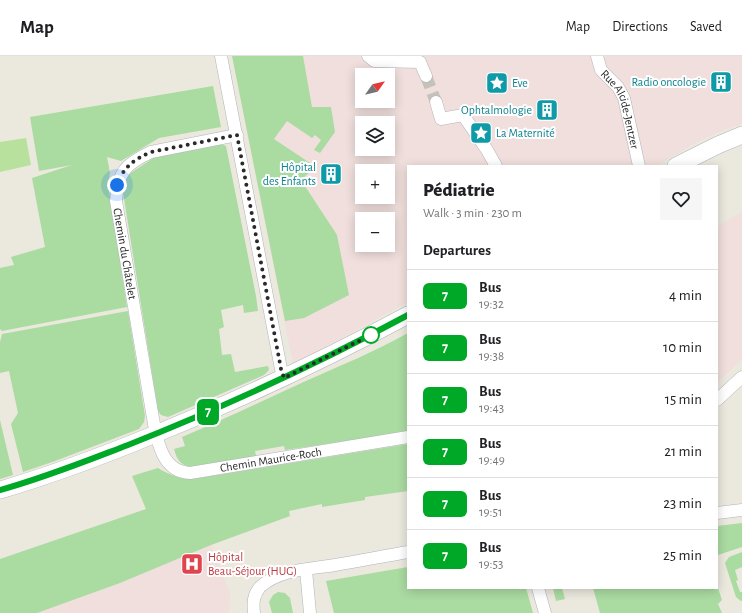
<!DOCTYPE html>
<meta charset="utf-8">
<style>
:root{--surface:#fff;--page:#f6f6f6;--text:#202124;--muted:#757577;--line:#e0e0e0}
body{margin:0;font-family:"Alegreya Sans",sans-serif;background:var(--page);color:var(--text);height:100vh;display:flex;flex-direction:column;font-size:15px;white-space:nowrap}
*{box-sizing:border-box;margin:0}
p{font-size:13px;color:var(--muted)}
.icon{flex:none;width:22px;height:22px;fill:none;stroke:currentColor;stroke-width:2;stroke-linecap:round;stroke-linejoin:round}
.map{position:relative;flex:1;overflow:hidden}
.panel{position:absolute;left:407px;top:109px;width:311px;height:424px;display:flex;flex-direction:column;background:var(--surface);border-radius:0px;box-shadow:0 2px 10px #0003}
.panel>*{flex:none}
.badge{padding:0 8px;border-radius:6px;font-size:14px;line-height:26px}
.needle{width:26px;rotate:56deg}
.controls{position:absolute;left:355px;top:12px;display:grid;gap:8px}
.controls a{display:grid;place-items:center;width:40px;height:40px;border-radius:0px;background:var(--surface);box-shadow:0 2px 10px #0003;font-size:20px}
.you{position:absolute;width:20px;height:20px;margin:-10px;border:3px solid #fff;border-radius:50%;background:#1a73e8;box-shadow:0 0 0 6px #1a73e833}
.map>.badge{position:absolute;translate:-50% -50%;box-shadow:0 0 0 2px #fff}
h2{padding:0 16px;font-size:15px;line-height:36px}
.round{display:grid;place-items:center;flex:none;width:42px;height:42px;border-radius:0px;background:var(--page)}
.headline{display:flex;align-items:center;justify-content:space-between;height:68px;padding:0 16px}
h1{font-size:19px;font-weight:800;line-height:30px}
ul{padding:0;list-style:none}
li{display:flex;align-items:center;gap:12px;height:52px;padding:0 16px;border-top:1px solid var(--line)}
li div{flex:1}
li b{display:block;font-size:15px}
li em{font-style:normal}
li .badge{min-width:44px;font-weight:700;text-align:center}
header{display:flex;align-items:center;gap:24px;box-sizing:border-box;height:56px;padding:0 20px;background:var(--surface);border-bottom:1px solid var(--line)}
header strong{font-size:19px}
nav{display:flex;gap:22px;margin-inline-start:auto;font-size:14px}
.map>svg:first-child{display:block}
</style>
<header>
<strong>Map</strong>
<nav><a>Map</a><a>Directions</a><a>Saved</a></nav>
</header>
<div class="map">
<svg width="742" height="557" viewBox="0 0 742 557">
<rect width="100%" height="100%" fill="#ebe8de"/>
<g fill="#f0dfdd" fill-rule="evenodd">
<path d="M 232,0 L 742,0 L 742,68 L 726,73 L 697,86 L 656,110 L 408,110 L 408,246 L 293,308 ZM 362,19 L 388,19 L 388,45 L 362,45 ZM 362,67 L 388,67 L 388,93 L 362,93 ZM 362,115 L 388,115 L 388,141 L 362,141 ZM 362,163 L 388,163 L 388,189 L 362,189 Z"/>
<path d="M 742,156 L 742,303 L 717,327 L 717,171 Z"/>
<path d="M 211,489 L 230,537 L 229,557 L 37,557 L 120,527 Z"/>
</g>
<g fill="#aadba1">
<path d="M 232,0 L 303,0 L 312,51 L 331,51 L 335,76 L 320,97 L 314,94 L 321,84 L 315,79 L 312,82 L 287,65 L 274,83 L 313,109 L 314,112 L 301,124 L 337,179 L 349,239 L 304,262 L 285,265 Z"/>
<path d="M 213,30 L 221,71 L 159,82 L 121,105 L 107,101 L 110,117 L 108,128 L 127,251 L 2,275 L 0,273 L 0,212 L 14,209 L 11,201 L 45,191 L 32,122 L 72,109 L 39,115 L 30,61 Z"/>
<path d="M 218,87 L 226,90 L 256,240 L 258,255 L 244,257 L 243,249 L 221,254 L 224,271 L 219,273 L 222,299 L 231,298 L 235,316 L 268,310 L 269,314 L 264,319 L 168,361 L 161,359 L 158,355 L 122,130 L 124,124 L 129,118 L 158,99 Z"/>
<path d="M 128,255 L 145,360 L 144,366 L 139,373 L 55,405 L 23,416 L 11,368 L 18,357 L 9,315 L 0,317 L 0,286 L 2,278 Z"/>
<path d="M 408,277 L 408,376 L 285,394 L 284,390 L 255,395 L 256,400 L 190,411 C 180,408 177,404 174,393 L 185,390 L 182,381 C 225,363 266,343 308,324 C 342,309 376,295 408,277 Z"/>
<path d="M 0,364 L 13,419 L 0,423 Z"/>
<path d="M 408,388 L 408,435 L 365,441 L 365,444 L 322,451 L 322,448 L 289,455 L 290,460 L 211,489 L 120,527 L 37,557 L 0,557 L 0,503 L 146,453 L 132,420 L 158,412 C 169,419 179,422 192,423 Z"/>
<path d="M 742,467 L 742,491 L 718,499 L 717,470 Z"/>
<path d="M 742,496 L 742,511 L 735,514 L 738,524 L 736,525 L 740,536 L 742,536 L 742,545 L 741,545 L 736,541 L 725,507 L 729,501 Z"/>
<path d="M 408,511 L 408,532 L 526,532 L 533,557 L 334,557 L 326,525 Z"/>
<path d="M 717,529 L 722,544 L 718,548 L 722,557 L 600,557 L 593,532 L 717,532 Z"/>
<path d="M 553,532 L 562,532 L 565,543 L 556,545 Z"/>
<path d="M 278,536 L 285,537 L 290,542 L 293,557 L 272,557 L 269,546 L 273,539 Z"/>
</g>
<path fill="#b8e19e" d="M 26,82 L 31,109 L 0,116 L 0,86 Z"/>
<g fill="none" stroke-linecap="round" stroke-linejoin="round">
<path stroke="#c4c2ba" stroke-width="12" stroke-dasharray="12 6" stroke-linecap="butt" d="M 426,20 L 436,46"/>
<g stroke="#b2b2bc" stroke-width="13">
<g id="minor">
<path d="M 221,0 L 281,313 L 284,322"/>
<path d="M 368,0 L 374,5 L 420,6 L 426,20"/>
<path id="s1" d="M 597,0 L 601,14 L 618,31 L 624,42 L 639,110"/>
<path d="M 436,46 L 441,63 L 463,59 L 487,94 L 496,110"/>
<path id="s2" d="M 237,79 L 151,96 C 125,108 118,116 116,145 L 154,368 C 158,389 164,416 190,417 L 408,381"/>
<path d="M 717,344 L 742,321"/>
<path d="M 717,457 L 742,454"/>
<path d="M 306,514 L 310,557"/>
<path d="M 538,532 L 545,557"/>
<path d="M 254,557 C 253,547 253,539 260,531 C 279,513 311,513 335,509 C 360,505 384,500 408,496"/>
</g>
</g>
<g stroke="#b2b2bc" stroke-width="18">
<g id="secondary">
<path d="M 676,110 L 718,89 L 742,79"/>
<path d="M 0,434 C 45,421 88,405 131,388 C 226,350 318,307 408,259"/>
</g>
</g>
<use href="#minor" stroke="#fff" stroke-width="12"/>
<use href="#secondary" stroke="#fff" stroke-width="17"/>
</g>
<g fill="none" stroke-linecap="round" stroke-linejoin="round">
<g stroke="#fff" stroke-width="9">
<path id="line" d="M 0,434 C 44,422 86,405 128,389 C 224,351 317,308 408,259"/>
</g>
<use href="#line" stroke="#00a828" stroke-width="6"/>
<path stroke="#2a2a2a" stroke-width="4" stroke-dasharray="0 7.2" d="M 117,129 C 123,111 135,103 151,96 L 237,79 L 281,313 L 284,322 L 371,279"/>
</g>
<defs>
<g id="building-square" transform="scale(1.15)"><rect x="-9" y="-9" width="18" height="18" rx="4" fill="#0f9aa8" stroke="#fff"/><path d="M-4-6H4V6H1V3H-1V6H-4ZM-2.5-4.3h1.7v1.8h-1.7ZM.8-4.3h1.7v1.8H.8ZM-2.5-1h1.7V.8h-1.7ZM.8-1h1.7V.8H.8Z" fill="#fff"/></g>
<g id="sight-square" transform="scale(1.15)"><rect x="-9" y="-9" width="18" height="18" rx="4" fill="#0f9aa8" stroke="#fff"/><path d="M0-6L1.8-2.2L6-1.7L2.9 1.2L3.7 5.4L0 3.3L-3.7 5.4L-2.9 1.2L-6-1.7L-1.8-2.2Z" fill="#fff"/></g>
<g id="hospital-square" transform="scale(1.15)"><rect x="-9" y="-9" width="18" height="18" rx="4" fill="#e0444e" stroke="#fff"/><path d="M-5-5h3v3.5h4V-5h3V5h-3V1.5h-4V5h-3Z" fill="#fff"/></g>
</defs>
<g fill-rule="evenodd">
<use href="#building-square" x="721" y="26"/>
<use href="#sight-square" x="497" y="27"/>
<use href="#building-square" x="547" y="54"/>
<use href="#sight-square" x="481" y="77"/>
<use href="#building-square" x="331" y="118"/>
<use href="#hospital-square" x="192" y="508"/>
</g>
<circle fill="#fff" stroke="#00a828" stroke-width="2" cx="371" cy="279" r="8"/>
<g text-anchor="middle" stroke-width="4" stroke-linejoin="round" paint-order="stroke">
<g font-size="12" fill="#0d838f" stroke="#fff" text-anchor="end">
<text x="706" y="30">Radio oncologie</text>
<text x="512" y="31" text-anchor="start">Eve</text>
<text x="532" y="58">Ophtalmologie</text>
<text x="496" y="81" text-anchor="start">La Maternité</text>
<text x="316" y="115">Hôpital<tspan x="316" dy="14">des Enfants</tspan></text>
</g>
<g font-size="12" fill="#2a2a2a" stroke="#fff">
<text dy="4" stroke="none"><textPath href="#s1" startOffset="60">Rue Alcide-Jentzer</textPath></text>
<text dy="4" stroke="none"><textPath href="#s2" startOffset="206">Chemin du Châtelet</textPath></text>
<text dy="4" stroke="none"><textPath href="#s2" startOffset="527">Chemin Maurice-Roch</textPath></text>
</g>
<g font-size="12" fill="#be3a42" stroke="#fff" text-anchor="start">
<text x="208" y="505">Hôpital<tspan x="208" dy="14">Beau-Séjour (HUG)</tspan></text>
</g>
</g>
</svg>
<div class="controls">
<a><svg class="needle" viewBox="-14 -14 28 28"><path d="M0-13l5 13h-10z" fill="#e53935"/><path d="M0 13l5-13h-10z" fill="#757577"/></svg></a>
<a><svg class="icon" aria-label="layers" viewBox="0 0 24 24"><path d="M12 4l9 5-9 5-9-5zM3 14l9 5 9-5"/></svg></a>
<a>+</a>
<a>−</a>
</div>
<div class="you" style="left:117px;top:129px"></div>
<b class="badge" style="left:208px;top:356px;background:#00a828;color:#fff">7</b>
<section class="panel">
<div class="headline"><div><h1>Pédiatrie</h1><p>Walk · 3 min · 230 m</p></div><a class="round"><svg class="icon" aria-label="heart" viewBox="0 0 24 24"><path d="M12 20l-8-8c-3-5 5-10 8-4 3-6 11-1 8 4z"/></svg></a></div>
<h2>Departures</h2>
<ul>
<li><span class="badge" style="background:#00a828;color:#fff">7</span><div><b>Bus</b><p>19:32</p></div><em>4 min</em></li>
<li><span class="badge" style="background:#00a828;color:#fff">7</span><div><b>Bus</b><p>19:38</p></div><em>10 min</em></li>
<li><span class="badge" style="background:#00a828;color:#fff">7</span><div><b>Bus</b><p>19:43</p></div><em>15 min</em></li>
<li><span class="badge" style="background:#00a828;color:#fff">7</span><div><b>Bus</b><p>19:49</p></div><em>21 min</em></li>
<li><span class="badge" style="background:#00a828;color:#fff">7</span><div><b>Bus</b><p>19:51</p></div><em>23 min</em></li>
<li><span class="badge" style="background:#00a828;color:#fff">7</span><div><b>Bus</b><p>19:53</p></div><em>25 min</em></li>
</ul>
</section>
</div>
